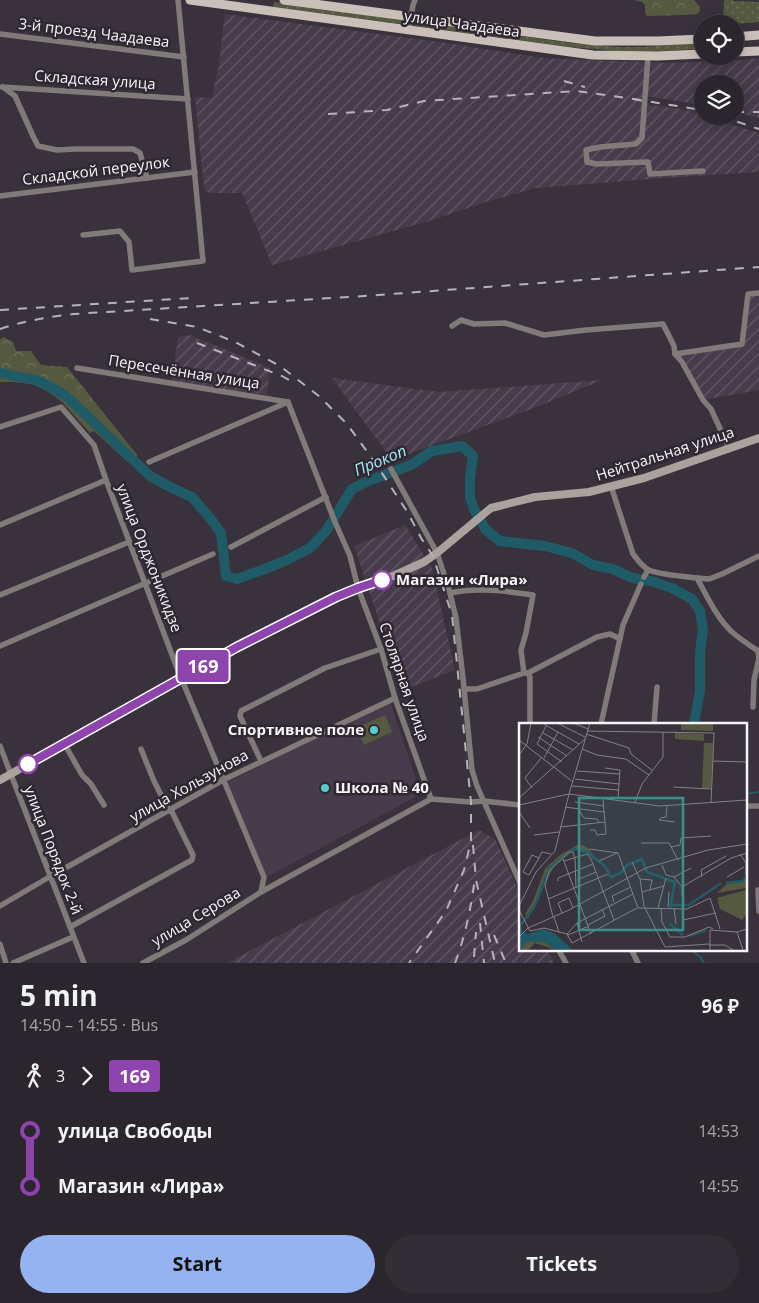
<!DOCTYPE html>
<meta charset="utf-8">
<style>
:root{--surface:#2b262d;--page:#332e35;--text:#f1f3f6;--muted:#a6a5aa;--line:#474349;--accent:#95b2f1}
body{margin:0;font-family:"Open Sans",sans-serif;background:var(--page);color:var(--text);height:100vh;display:flex;flex-direction:column;font-size:19px;white-space:nowrap}
*{box-sizing:border-box;margin:0}
p{font-size:16px;color:var(--muted)}
.icon{flex:none;width:28px;height:28px;fill:none;stroke:currentColor;stroke-width:2;stroke-linecap:round;stroke-linejoin:round}
.map{position:relative;height:963px;overflow:hidden}
.panel{display:flex;flex-direction:column;background:var(--surface);flex:1}
.panel>*{flex:none}
.badge{padding:0 10px;border-radius:4px;font-size:18px;line-height:32px}
.controls{position:absolute;left:694px;top:15px;display:grid;gap:10px}
.controls a{display:grid;place-items:center;width:50px;height:50px;border-radius:50%;background:var(--surface);box-shadow:0 2px 12px #0003,0 0 0 1px var(--line);font-size:25px}
.map>.badge{position:absolute;translate:-50% -50%;box-shadow:0 0 0 2px #fff}
.legs{display:flex;align-items:center;gap:8px;height:55px;padding:0 20px;font-size:16px}
.legs p{margin-inline-start:auto}
.overview{display:flex;align-items:center;justify-content:space-between;height:85px;padding:0 20px}
h1{font-size:28px;font-weight:700;line-height:38px}
.cta{display:flex;gap:10px;margin-top:auto;padding:10px 20px}
.cta a{flex:1;height:58px;border-radius:30px;background:var(--accent);color:#111;font-size:20px;font-weight:700;line-height:58px;text-align:center}
.cta a+a{background:var(--page);color:var(--text)}
ul{padding:0 20px;list-style:none}
li{display:flex;align-items:center;gap:18px;height:55px;font-size:19px}
li i{display:grid;place-items:center;width:8px;height:100%;margin:0 6px;background:currentColor}
li i::after{content:'';width:12px;height:12px;margin:-6px;border:4px solid;border-radius:50%;background:var(--surface)}
li p{margin-inline-start:auto}
li:first-child i{background:linear-gradient(#0000 50%,currentColor 0)}
li:last-child i{background:linear-gradient(currentColor 50%,#0000 0)}
.map>svg:first-child{display:block}
</style>
<div class="map">
<svg width="759" height="963" viewBox="0 0 759 963">
<defs>
<pattern id="industrial-furrows" width="10" height="10" patternUnits="userSpaceOnUse" patternTransform="scale(1.25)"><rect width="10" height="10" fill="#473c4b"/><path d="M-1 1l2-2M0 10L10 0M9 11l2-2" fill="none" stroke="#625966"/></pattern>
<pattern id="grass-dots" width="8" height="8" patternUnits="userSpaceOnUse" patternTransform="scale(1.25)"><rect width="8" height="8" fill="#55593f"/><path d="M2 2h.1M6 6h.1" fill="none" stroke="#6e715c" stroke-width="1.8" stroke-linecap="round"/></pattern>
<pattern id="forest-crowns" width="20" height="18" patternUnits="userSpaceOnUse" patternTransform="scale(1.25)"><rect width="20" height="18" fill="#55593f"/><path d="M2 6a3 3 0 1 1 6 0M12 15a3 3 0 1 1 6 0" fill="none" stroke="#6e715c"/></pattern>
</defs>
<rect width="100%" height="100%" fill="#39323c"/>
<g fill="url(#industrial-furrows)">
<path d="M 225,14 L 447,43 L 544,58 L 666,63 L 731,61 L 759,58 L 759,118 L 735,112 L 735,84 L 702,84 L 702,105 L 646,96 L 645,104 L 700,112 L 702,113 L 702,116 L 710,116 L 733,125 L 759,133 L 759,172 L 663,178 L 536,188 L 489,201 L 429,221 L 272,265 L 242,193 L 212,193 L 206,192 L 204,188 L 195,97 L 212,98 L 216,76 L 218,71 Z"/>
<path d="M 748,294 L 759,294 L 759,390 L 703,400 L 675,354 L 742,344 Z"/>
<path d="M 190,335 L 270,368 L 267,395 L 172,381 L 178,337 Z"/>
<path d="M 332,378 L 439,392 L 602,380 L 537,407 L 392,460 Z"/>
<path d="M 405,525 L 432,568 L 455,670 L 406,689 L 402,689 L 354,546 Z"/>
<path d="M 479,830 L 495,839 L 520,893 L 520,949 L 547,949 L 554,963 L 227,963 Z"/>
</g>
<path fill="#473c4b" d="M 390,702 L 421,794 L 267,877 L 228,782 Z"/>
<g fill="url(#grass-dots)">
<path d="M 724,0 L 733,0 L 733,1 L 759,2 L 759,22 L 735,24 L 723,24 Z"/>
<path d="M 274,2 L 402,19 L 404,22 L 401,24 L 273,7 Z"/>
<path d="M 416,22 L 571,43 L 618,47 L 642,47 L 702,43 L 702,49 L 642,52 L 618,51 L 570,47 L 415,26 L 414,24 Z"/>
</g>
<g fill="url(#forest-crowns)">
<path d="M 634,0 L 694,0 L 700,7 L 700,11 L 697,14 L 684,15 L 647,16 L 645,12 L 645,5 L 642,2 Z"/>
<path d="M 4,337 L 13,342 L 16,351 L 31,351 L 41,365 L 67,367 L 138,456 L 128,462 L 94,431 L 90,433 L 62,402 L 50,393 L 33,384 L 14,382 L 0,382 L 0,339 Z"/>
</g>
<path fill="#55593f" d="M 385,715 L 392,732 L 364,745 L 356,728 Z"/>
<g fill="none" stroke-linecap="round" stroke-linejoin="round">
<g stroke="#1f5b67" stroke-width="2">
<path d="M 745,794 L 759,792"/>
<path d="M 690,949 L 701,958 L 704,963"/>
</g>
<path stroke="#1f5b67" stroke-width="10" d="M 0,373 L 39,381 L 65,395 L 150,476 L 172,488 L 192,497 L 210,518 L 221,533 L 226,576 L 237,579 L 262,570 L 287,560 L 310,548 L 326,531 L 352,489 L 368,481 L 411,465 L 432,451 L 462,446 L 473,456 L 470,478 L 470,497 L 474,509 L 486,530 L 500,541 L 545,546 L 572,553 L 593,565 L 613,569 L 632,578 L 651,581 L 672,588 L 692,599 L 700,611 L 703,630 L 700,652 L 700,691 L 694,724"/>
<g stroke="#807b78" stroke-width="5.5">
<path d="M 409,30 L 413,5 L 415,0"/>
<path d="M 0,34 L 184,57"/>
<path d="M 648,56 L 642,138 L 636,144 L 600,147 L 586,150 L 587,162 L 597,164 L 648,162 L 650,174 L 703,171"/>
<path d="M 2,87 L 188,99"/>
<path d="M 3,87 L 15,96 L 33,136 L 38,146 L 57,150 L 75,149 L 133,149 L 140,153 L 147,178"/>
<path d="M 0,196 L 195,172"/>
<path d="M 83,235 L 120,231 L 129,242 L 132,270 L 203,261 L 178,0"/>
<path d="M 452,326 L 461,320 L 474,324 L 505,323 L 544,335 L 586,330 L 663,324 L 674,346 L 675,354 L 682,362 L 703,400 L 711,409 L 729,448"/>
<path d="M 675,354 L 742,344 L 748,294 L 759,293"/>
<path d="M 77,368 L 288,402"/>
<path d="M 288,402 L 335,522 L 350,556 L 358,588 L 381,649 L 395,698 L 431,799 L 471,802 L 484,801 L 520,805"/>
<path d="M 0,427 L 61,407 L 94,445 L 106,480 L 177,668 L 264,877 L 261,892"/>
<path d="M 149,462 L 288,402"/>
<path d="M 391,469 L 437,553 L 449,589 L 456,618 L 463,678 L 472,770 L 477,786 L 520,883"/>
<path d="M 611,486 L 633,554 C 637,559 641,565 647,569 C 656,575 685,576 697,578 C 706,595 717,618 732,632 C 740,639 749,645 758,651 L 759,658"/>
<path d="M 0,525 L 106,480"/>
<path d="M 231,547 L 326,497"/>
<path d="M 644,577 L 648,570"/>
<path d="M 697,578 L 709,579 L 722,574 L 759,556"/>
<path d="M 450,593 C 478,587 506,591 533,595 L 526,633 L 521,650 L 524,673"/>
<path d="M 0,595 L 129,542"/>
<path d="M 0,646 L 213,554"/>
<path d="M 528,673 L 530,677 L 530,724"/>
<path d="M 465,689 L 477,689 L 524,673 L 528,673 L 597,637 L 610,634 L 620,639"/>
<path d="M 753,707 L 754,680 L 759,658"/>
<path d="M 601,724 L 623,625 L 641,584"/>
<path d="M 654,724 L 657,687"/>
<path d="M 64,743 L 82,775 L 91,784 L 104,805"/>
<path d="M 0,746 L 84,963"/>
<path d="M 141,749 L 154,781 L 169,811"/>
<path d="M 261,761 L 240,716 L 241,711 L 325,668 L 381,649"/>
<path d="M 745,806 L 759,806"/>
<path d="M 0,906 L 51,876 L 223,780 L 395,698"/>
<path d="M 759,911 L 758,890 L 759,890"/>
<path d="M 70,927 L 192,860 L 193,855 L 171,810"/>
<path d="M 0,944 L 6,963"/>
<path d="M 558,949 L 566,963"/>
<path d="M 631,949 L 638,963"/>
<path d="M 13,963 L 73,937"/>
<path d="M 143,963 L 186,940 L 261,892 L 431,799"/>
</g>
<path stroke="#aba29d" stroke-width="8" d="M 0,780 L 237,647 L 336,597 L 358,588 L 393,576 L 424,562 L 437,553 L 491,508 L 535,497 L 589,492 L 644,478 L 759,438"/>
<g stroke="#cbc0b9" stroke-width="9">
<path d="M 190,0 L 593,55 L 657,56 L 702,54"/>
<path d="M 284,0 L 595,41 L 658,41 L 702,39"/>
<path d="M 735,37 L 759,35"/>
<path d="M 735,52 L 759,51"/>
</g>
<g stroke="#b7b2ba" stroke-width="2" stroke-dasharray="9 9" stroke-linecap="butt">
<path d="M 564,81 L 585,87"/>
<path d="M 633,99 L 702,110"/>
<path d="M 735,112 L 759,112"/>
<path d="M 328,114 L 387,110 L 424,101 L 576,91 L 640,100"/>
<path d="M 720,116 L 759,129"/>
<path d="M 0,310 L 191,298"/>
<path d="M 150,319 L 197,327 L 235,342 L 280,366 L 320,397 L 347,424 L 376,464 L 408,513 L 421,538 L 433,556 L 452,615 L 471,802 L 471,841 L 464,870 L 446,911 L 409,963"/>
<path d="M 0,329 C 24,321 48,317 74,314 L 364,296 L 759,267"/>
<path d="M 197,343 L 282,376 L 291,381"/>
<path d="M 473,845 L 476,880 L 495,963"/>
<path d="M 480,923 L 484,963"/>
<path d="M 494,935 L 506,963"/>
<path d="M 474,957 L 476,932"/>
<path d="M 455,963 C 464,940 471,909 474,884"/>
</g>
</g>
<g fill="none" stroke-linecap="round" stroke-linejoin="round">
<g stroke="#fff" stroke-width="11">
<path id="line-1" d="M 28,764 L 237,647 L 336,597 L 358,588 L 382,580"/>
</g>
<use href="#line-1" stroke="#8e44ad" stroke-width="8"/>
</g>
<g fill="#fff" stroke="#8e44ad" stroke-width="2.5">
<circle cx="382" cy="580" r="9"/>
<circle cx="28" cy="764" r="9"/>
</g>
<g fill="#52cdcc" stroke="#2f2831" stroke-width="2">
<circle cx="374" cy="730" r="5"/>
<circle cx="325" cy="788" r="5"/>
</g>
<g text-anchor="middle" stroke-width="5" stroke-linejoin="round" paint-order="stroke">
<g font-size="15" fill="#f7f3f9" stroke="#2f2831">
<text transform="translate(462 24) rotate(8)" y="5">улица Чаадаева</text>
<text transform="translate(94 33) rotate(7)" y="5">3-й проезд Чаадаева</text>
<text transform="translate(95 80) rotate(4)" y="5">Складская улица</text>
<text transform="translate(96 171) rotate(-7)" y="5">Складской переулок</text>
<text transform="translate(184 372) rotate(9)" y="5">Пересечённая улица</text>
<text transform="translate(665 454) rotate(-18)" y="5">Нейтральная улица</text>
<text transform="translate(149 558) rotate(69)" y="5">улица Орджоникидзе</text>
<text transform="translate(404 682) rotate(71)" y="5">Столярная улица</text>
<text transform="translate(189 786) rotate(-29)" y="5">улица Хользунова</text>
<text transform="translate(53 850) rotate(69)" y="5">улица Порядок 2-й</text>
<text transform="translate(196 917) rotate(-31)" y="5">улица Серова</text>
</g>
<g font-size="15" font-weight="bold" fill="#f7f3f9" stroke="#2f2831" text-anchor="start">
<text x="396" y="585">Магазин «Лира»</text>
</g>
<g font-size="15" font-weight="bold" fill="#f7f3f9" stroke="#2f2831" text-anchor="end">
<text x="364" y="735">Спортивное поле</text>
<text x="335" y="793" text-anchor="start">Школа № 40</text>
</g>
<g font-size="16" font-style="italic" fill="#a1e9f9" stroke="#2f2831">
<text transform="translate(380 460) rotate(-23)" y="6">Прокоп</text>
</g>
</g>
<g transform="translate(519 723)">
<rect width="228" height="228" fill="#39323c"/>
<path d="M 60,121 L 69,125 L 78,138 L 64,128 L 56,128 L 37,139 L 9,196 L 6,191 L 14,178 L 26,146 L 41,132 ZM 227,154 L 227,165 L 198,170 L 211,158 L 224,158 ZM 227,167 L 227,192 L 223,197 L 201,186 L 198,175 ZM 9,218 L 26,219 L 37,227 L 16,220 L 9,227 L 2,227 L 4,220 Z" fill="#55593f"/>
<path d="M 162,0 L 194,0 L 194,8 L 162,7 ZM 156,10 L 185,11 L 185,18 L 156,16 ZM 185,20 L 194,20 L 192,65 L 183,65 Z" fill="#55593f"/>
<path d="M 1,201 L 4,209 L 9,211 L 24,206 L 35,210 L 54,227 L 37,227 L 26,219 L 9,218 L 0,227 Z" fill="#1f5b67"/>
<path fill="none" stroke="#1f5b67" stroke-width="2.5" d="M 207,160 L 224,158 L 228,154M 153,182 L 170,182 L 202,160M 151,201 L 164,212M 0,204 L 16,183 L 30,146 L 55,126 L 68,129 L 86,143 L 92,154 L 102,150 L 108,142 L 123,136 L 128,149 L 156,159 L 151,185M 170,213 L 187,207"/>
<path fill="none" stroke="#857f88" stroke-width="1" d="M 23,0 L 60,21M 38,0 L 66,14M 54,0 L 69,6M 27,3 L 18,21 L 43,39M 68,8 L 195,10 L 192,80M 24,10 L 54,27M 67,11 L 110,25 L 112,31 L 134,48M 19,14 L 48,33M 0,17 L 54,59M 63,26 L 78,32 L 107,36 L 130,52M 0,32 L 8,21 L 12,0M 25,35 L 39,9M 194,38 L 228,39M 86,45 L 101,47 L 99,75M 58,48 L 101,51M 56,56 L 100,61M 53,63 L 99,67M 154,64 L 193,66M 13,65 L 6,55 L 23,34M 50,71 L 71,0M 0,75 L 66,16M 56,79 L 85,83M 116,79 L 123,61 L 144,34 L 144,9M 0,82 L 50,71 L 141,83 L 228,77M 46,84 L 85,89M 60,87 L 65,95 L 78,96 L 80,99M 0,89 L 11,105M 142,95 L 140,97 L 156,99M 142,95 L 147,94 L 148,83M 41,104 L 86,99M 71,107 L 76,107 L 78,112 L 87,111 L 84,76M 15,112 L 40,109M 122,120 L 150,120 L 159,137M 152,124 L 161,122 L 162,115 L 192,113M 70,126 L 99,130M 99,130 L 119,185 L 168,186 L 191,175 L 201,206M 221,131 L 227,140 L 227,152M 20,135 L 13,132 L 4,149 L 10,152 L 20,135 L 23,129 L 32,131M 56,135 L 57,165M 44,136 L 72,211M 45,138 L 68,131 L 72,136 L 95,197M 80,138 L 98,130M 113,139 L 121,156 L 125,183 L 146,224 L 190,221M 143,142 L 147,152 L 155,154 L 163,164 L 163,172M 155,154 L 172,145M 183,154 L 182,147 L 207,133M 208,154 L 225,144M 121,156 L 133,157 L 131,167M 58,157 L 77,149M 39,158 L 39,155 L 74,141M 163,164 L 212,135 L 228,130M 123,169 L 145,163M 29,176 L 89,151M 95,179 L 93,173 L 112,164M 0,183 L 17,149 L 36,128 L 50,71M 149,184 L 150,169M 139,185 L 147,155M 142,185 L 143,199 L 151,214M 155,185 L 157,201M 0,187 L 11,208 L 25,205 L 40,209M 43,190 L 39,180 L 50,175 L 54,185M 34,194 L 26,162 L 30,148 L 50,129 L 54,129 L 56,135M 35,194 L 40,209 L 48,211M 58,200 L 63,219M 164,200 L 164,197 L 197,190M 69,202 L 86,193 L 83,186M 218,209 L 224,227M 48,211 L 53,220 L 118,185M 48,211 L 58,200 L 114,171M 49,212 L 70,203M 0,214 L 9,205 L 50,187 L 127,145 L 189,127 L 228,121M 151,214 L 166,214 L 190,204 L 194,206M 190,222 L 206,222 L 214,227M 191,227 L 191,207 L 218,209 L 228,206"/>
<path fill="#3d8f8a" fill-opacity="0.15" stroke="#3d8f8a" stroke-width="2.5" d="M 60,75 L 164,75 L 164,207 L 60,207 Z"/>
<rect width="228" height="228" fill="none" stroke="#f7f3f9" stroke-width="2.5"/>
</g>
</svg>
<div class="controls">
<a><svg class="icon" aria-label="locate" viewBox="0 0 24 24"><circle cx="12" cy="12" r="6"/><path d="M12 2v4M12 18v4M2 12h4M18 12h4"/></svg></a>
<a><svg class="icon" aria-label="layers" viewBox="0 0 24 24"><path d="M12 4l9 5-9 5-9-5zM3 14l9 5 9-5"/></svg></a>
</div>
<b class="badge" style="left:203px;top:666px;background:#8e44ad;color:#fff">169</b>
</div>
<section class="panel">
<div class="overview"><div><h1>5 min</h1><p>14:50 – 14:55 · Bus</p></div><b>96 ₽</b></div>
<div class="legs"><svg class="icon" aria-label="walk" viewBox="0 0 24 24"><circle cx="13" cy="4" r="2"/><path d="M13 8l-2 6 4 7M11 14l-3 7M7 12l3-4h3l4 4"/></svg>3<svg class="icon" aria-label="forward" viewBox="0 0 24 24"><path d="M9 5l7 7-7 7"/></svg><b class="badge" style="background:#8e44ad;color:#fff">169</b></div>
<ul>
<li><i style="color:#8e44ad"></i><b>улица Свободы</b><p>14:53</p></li>
<li><i style="color:#8e44ad"></i><b>Магазин «Лира»</b><p>14:55</p></li>
</ul>
<div class="cta"><a>Start</a><a>Tickets</a></div>
</section>
